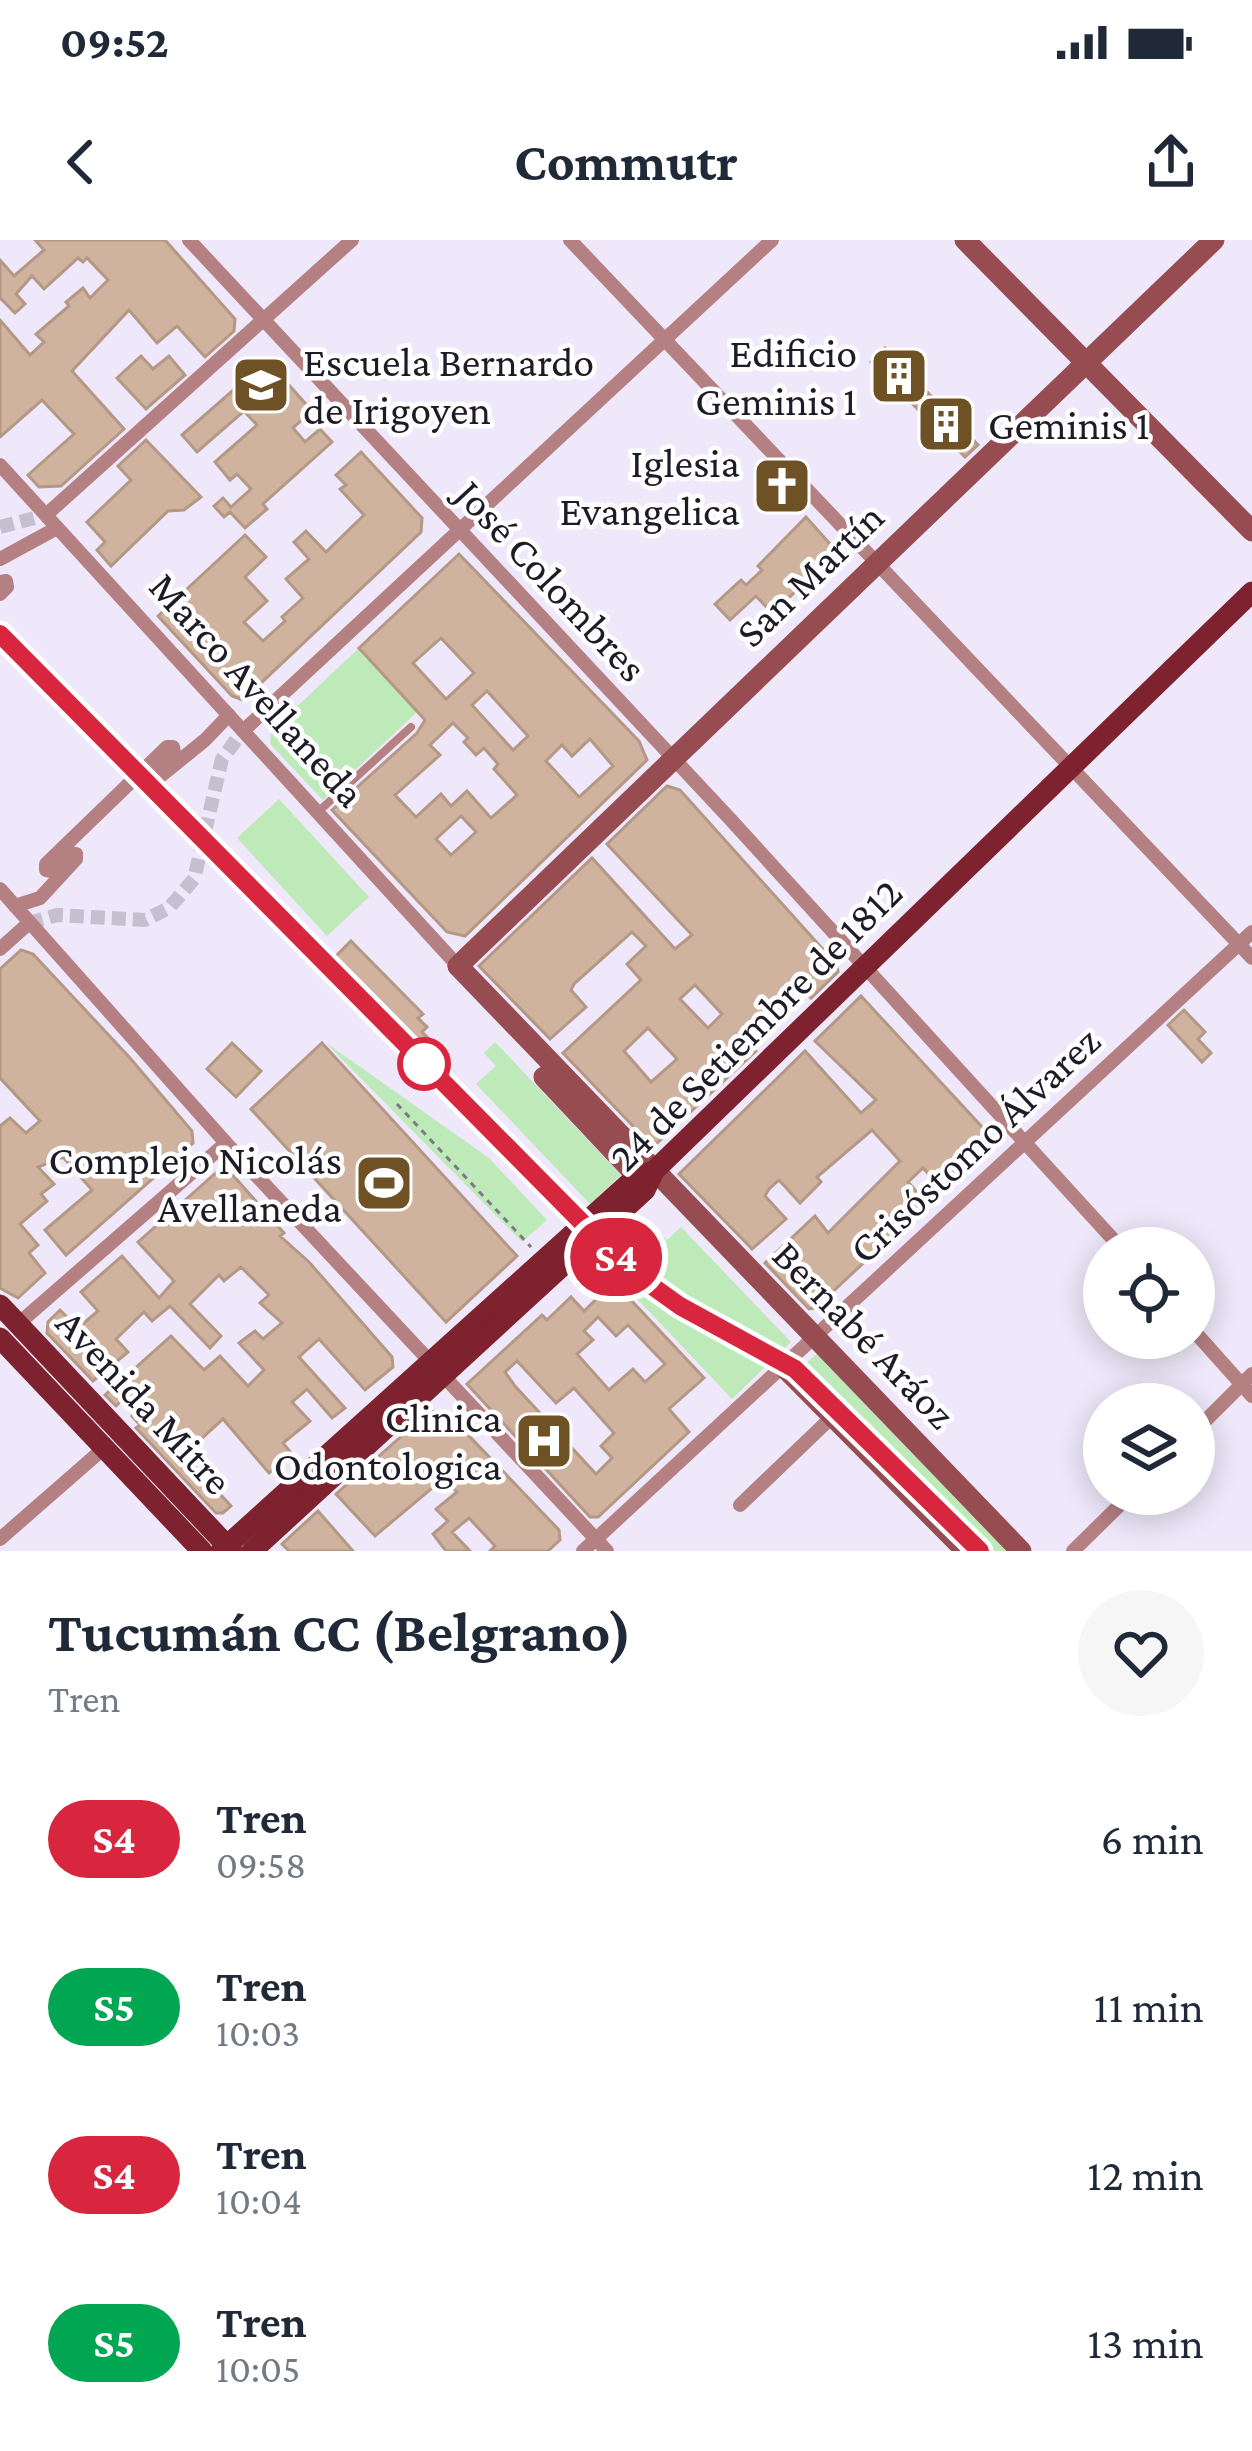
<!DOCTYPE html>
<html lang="es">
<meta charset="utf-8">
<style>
:root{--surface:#fff;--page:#f6f6f7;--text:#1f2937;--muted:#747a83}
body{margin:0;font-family:"Crimson Pro",serif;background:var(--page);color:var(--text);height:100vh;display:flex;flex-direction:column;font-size:45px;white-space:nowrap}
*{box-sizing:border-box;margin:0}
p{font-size:39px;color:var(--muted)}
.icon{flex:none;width:66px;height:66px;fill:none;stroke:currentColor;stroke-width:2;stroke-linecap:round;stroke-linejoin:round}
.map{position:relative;height:1311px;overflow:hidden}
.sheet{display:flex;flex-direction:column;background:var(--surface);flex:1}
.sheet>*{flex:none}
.badge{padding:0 24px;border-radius:39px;font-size:42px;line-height:78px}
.controls{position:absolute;left:1083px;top:987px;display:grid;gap:24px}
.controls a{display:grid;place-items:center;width:132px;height:132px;border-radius:50%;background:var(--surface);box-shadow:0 6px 30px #0003;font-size:60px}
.map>.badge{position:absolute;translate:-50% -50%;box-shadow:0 0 0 6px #fff}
.round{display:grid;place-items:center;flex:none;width:126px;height:126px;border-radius:63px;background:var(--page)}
.headline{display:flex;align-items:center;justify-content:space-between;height:204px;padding:0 48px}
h1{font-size:57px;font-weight:700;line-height:90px}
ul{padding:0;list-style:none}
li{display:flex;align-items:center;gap:36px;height:168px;padding:0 48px}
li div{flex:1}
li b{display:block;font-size:45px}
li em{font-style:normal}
li .badge{min-width:132px;font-weight:700;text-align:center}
.status{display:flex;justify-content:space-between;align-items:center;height:84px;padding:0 60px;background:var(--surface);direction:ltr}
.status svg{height:33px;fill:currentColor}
header{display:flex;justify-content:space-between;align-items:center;height:156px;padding:0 48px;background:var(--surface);font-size:54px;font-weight:700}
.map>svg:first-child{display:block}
</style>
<div class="status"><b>09:52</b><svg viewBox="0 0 49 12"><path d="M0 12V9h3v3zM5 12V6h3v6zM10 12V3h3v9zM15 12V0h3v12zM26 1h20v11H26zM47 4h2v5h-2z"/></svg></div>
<header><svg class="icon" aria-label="back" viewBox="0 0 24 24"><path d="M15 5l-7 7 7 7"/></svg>Commutr<svg class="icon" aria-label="share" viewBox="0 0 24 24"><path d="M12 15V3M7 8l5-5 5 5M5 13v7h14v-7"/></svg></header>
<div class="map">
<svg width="1252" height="1311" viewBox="0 0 1252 1311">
<rect width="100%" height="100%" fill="#eee8fa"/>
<g fill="#bdeab8">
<path d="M 359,408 L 417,472 L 323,560 L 270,504 L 271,491 Z"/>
<path d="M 279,559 L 369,657 L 327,696 L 237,598 Z"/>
<path d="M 325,802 L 489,918 L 547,980 L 522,1002 Z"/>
<path d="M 495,802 L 621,935 L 590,964 L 476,844 L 496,826 L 484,813 Z"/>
<path d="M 654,987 L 667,1000 L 681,987 L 791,1102 L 732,1159 L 623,1044 L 637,1032 L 623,1017 Z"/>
<path d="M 817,1114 L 1011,1311 L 983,1311 L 799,1129 Z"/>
</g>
<g fill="#d0b39f" stroke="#b49784" stroke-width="3" fill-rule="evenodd">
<path d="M 35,0 L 165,0 L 235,79 L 234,91 L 205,117 L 177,86 L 157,103 L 129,70 L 72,131 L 124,189 L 61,246 L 39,247 L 28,235 L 74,194 L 42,160 L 0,197 L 0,80 L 30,115 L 44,102 L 36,94 L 69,66 L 66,62 L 83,48 L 90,58 L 108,40 L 87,18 L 83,22 L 78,18 L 44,49 L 32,36 L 16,54 L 25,64 L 15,73 L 0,58 L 0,20 L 14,36 L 44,10 Z"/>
<path d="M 885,108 L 978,205 L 965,217 L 871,122 Z"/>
<path d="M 141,116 L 153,129 L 169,116 L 185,135 L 146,169 L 117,138 Z"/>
<path d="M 262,125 L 275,140 L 280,135 L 312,171 L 293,188 L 305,202 L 320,189 L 332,202 L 263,264 L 267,269 L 245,288 L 230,272 L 224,277 L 214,266 L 223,258 L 231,267 L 251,249 L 237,234 L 230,240 L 215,222 L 257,185 L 244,171 L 197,212 L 182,195 Z"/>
<path d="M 146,200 L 201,257 L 184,270 L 168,271 L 111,326 L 97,310 L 105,302 L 87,282 L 131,240 L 118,226 Z"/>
<path d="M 361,212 L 422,278 L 421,292 L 243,460 L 232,456 L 158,376 L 245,295 L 266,317 L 245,337 L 267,361 L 244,382 L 263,401 L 285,381 L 282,377 L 303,358 L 286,339 L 309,319 L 294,302 L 306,291 L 326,312 L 364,275 L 340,249 L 346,245 L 336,235 Z"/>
<path d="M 806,277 L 838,313 L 772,373 L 756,356 L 730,380 L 715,364 L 741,340 L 746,345 L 762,330 L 758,326 Z"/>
<path d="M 459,314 L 639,501 L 647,520 L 465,696 L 447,692 L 332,570 L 417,493 L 425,480 L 359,408 ZM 441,398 L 474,433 L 446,459 L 413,423 ZM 487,451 L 528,496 L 513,510 L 472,465 ZM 453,483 L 468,498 L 464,502 L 476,515 L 484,508 L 498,524 L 494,529 L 517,555 L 491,578 L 467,551 L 451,566 L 441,554 L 416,577 L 395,555 L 440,515 L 430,505 ZM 590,499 L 613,526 L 579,557 L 546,521 L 562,505 L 572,516 ZM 461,576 L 476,592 L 451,615 L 436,599 Z"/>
<path d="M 667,546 L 680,550 L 837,725 L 838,732 L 811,758 L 803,749 L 765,787 L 760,782 L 743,797 L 756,811 L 653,907 L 563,813 L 641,740 L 627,724 L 646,706 L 632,692 L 574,744 L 571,750 L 586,767 L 550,799 L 479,726 L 592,618 L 675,709 L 692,695 L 607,604 ZM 695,745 L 722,774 L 708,788 L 680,759 ZM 648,788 L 677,819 L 651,842 L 624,811 Z"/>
<path d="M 351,701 L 423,774 L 418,778 L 427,787 L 422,792 L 428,798 L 419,806 L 333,719 Z"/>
<path d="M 21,710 L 33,714 L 130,818 L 192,891 L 193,903 L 66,1015 L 45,990 L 92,950 L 63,917 L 38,927 L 54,944 L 41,954 L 47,961 L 20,984 L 38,1005 L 29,1013 L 45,1033 L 18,1058 L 0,1048 L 0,886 L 10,878 L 26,893 L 40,881 L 0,838 L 0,729 Z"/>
<path d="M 861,756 L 995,901 L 943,950 L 923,928 L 908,942 L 927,964 L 815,1068 L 809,1069 L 765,1023 L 815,976 L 828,993 L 900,921 L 872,890 L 817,937 L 821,942 L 800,963 L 779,940 L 769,949 L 765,956 L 786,979 L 752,1009 L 679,934 L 805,811 L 861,873 L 876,860 L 815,801 Z"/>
<path d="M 1184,770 L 1205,792 L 1198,799 L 1211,813 L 1202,822 L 1168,785 Z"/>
<path d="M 232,803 L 261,831 L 236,857 L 207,829 Z"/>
<path d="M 322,803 L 517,1016 L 446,1082 L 251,869 Z"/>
<path d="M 219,930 L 230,932 L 284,993 L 280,996 L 309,1022 L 392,1117 L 393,1127 L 365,1150 L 319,1099 L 299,1117 L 345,1168 L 332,1178 L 307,1149 L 292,1162 L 310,1181 L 283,1203 L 292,1214 L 269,1233 L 223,1179 L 184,1215 L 231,1266 L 223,1273 L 216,1273 L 136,1188 L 140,1185 L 132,1176 L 143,1166 L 129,1153 L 116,1166 L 105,1155 L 171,1096 L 204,1130 L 220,1116 L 248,1146 L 264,1130 L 239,1103 L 255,1091 L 263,1099 L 282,1083 L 260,1063 L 269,1055 L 241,1027 L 224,1041 L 219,1035 L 190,1064 L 221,1096 L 210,1108 L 170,1066 L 152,1081 L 144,1072 L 116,1099 L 128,1112 L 93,1141 L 47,1093 L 48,1082 L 60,1070 L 78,1088 L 98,1071 L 81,1052 L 122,1016 L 159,1058 L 174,1041 L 138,1002 Z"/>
<path d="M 614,1042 L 704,1138 L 669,1169 L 689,1192 L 598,1277 L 590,1277 L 467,1144 L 542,1075 L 547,1080 L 571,1057 L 584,1071 ZM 598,1077 L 616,1096 L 628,1085 L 665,1124 L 645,1142 L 633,1129 L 609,1150 L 577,1114 L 593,1100 L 584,1091 ZM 517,1121 L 556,1163 L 574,1148 L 614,1193 L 601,1206 L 612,1218 L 596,1234 L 515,1146 L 505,1132 Z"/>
<path d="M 430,1171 L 448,1174 L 559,1290 L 560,1300 L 548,1311 L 490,1311 L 495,1306 L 469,1278 L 452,1292 L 470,1311 L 446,1311 L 433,1294 L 448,1281 L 436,1269 L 457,1252 L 444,1238 L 375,1296 L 336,1254 Z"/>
<path d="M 318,1271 L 353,1311 L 289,1311 L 282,1304 Z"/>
</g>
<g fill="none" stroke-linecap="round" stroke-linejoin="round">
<g stroke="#c5bfd0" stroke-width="14" stroke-dasharray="14 7" stroke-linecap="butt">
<path d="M 0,287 L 46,275"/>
<path d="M 29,683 L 57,675 L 145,680 L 169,668 L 194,639 L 222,519 L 243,491"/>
</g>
<path stroke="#7e7988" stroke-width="3" stroke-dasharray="6 6" stroke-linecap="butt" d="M 397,864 L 531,1007"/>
<g stroke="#b58082" stroke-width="8">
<path d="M 319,571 L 411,487"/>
<path d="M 293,971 L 321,977"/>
</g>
<g stroke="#b58082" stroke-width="14">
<path d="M 189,0 L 731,580 L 1121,1008"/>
<path d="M 570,0 L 1252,718"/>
<path d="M 0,225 L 458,726"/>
<path d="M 46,275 L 352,0"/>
<path d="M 0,319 L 57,288"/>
<path d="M 0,342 L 6,341 L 7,347 L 0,354"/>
<path d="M 243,491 L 772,0"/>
<path d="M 0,649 L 226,903 L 607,1311"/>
<path d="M 15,666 L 40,658 L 76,619 L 76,614 L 71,613 L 52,631 L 46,630 L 46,624 L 167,507 L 173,507 L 174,513 L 153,532 L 158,538 L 205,500 L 229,475"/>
<path d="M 0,709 L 29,683"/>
<path d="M 18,1084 L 226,903"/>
<path d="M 1194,1091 L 1252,1156"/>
<path d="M 1194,1192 L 1252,1134"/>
<path d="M 740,1265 L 834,1175"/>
<path d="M 0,1299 L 103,1209"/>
<path d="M 583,1311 L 1252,692"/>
<path d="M 1073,1311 L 1131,1254"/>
</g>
<g stroke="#964c50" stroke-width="21">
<path d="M 965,0 L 1252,291"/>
<path d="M 458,726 L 1214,0"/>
<path d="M 458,726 L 1021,1311"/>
<path d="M 544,837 L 637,936"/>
<path d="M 783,1126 L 966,1311"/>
</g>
<g stroke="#7d222e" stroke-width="21">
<path d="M 0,1065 L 232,1311"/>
<path d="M 0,1098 L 202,1311"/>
<path d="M 221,1311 L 637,936 L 654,931"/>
<path d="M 252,1311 L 645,950 L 654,931 L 1252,352"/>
</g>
<path stroke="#54505c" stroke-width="3" stroke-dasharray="6 12" stroke-linecap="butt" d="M 0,394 L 627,1028 L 680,1066 L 795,1129 L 979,1311"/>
</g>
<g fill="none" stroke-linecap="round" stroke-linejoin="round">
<g stroke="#fff" stroke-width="27">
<path id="line" d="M 0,394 L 627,1028 L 680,1066 L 795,1129 L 980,1311"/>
</g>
<use href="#line" stroke="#d7263d" stroke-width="18"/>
</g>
<defs>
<g id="building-square" transform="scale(3)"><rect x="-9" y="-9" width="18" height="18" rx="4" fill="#6e5125" stroke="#fff"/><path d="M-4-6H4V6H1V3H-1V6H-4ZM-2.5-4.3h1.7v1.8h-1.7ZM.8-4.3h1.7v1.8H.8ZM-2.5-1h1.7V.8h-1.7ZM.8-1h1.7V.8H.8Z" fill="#fff"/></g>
<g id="school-square" transform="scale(3)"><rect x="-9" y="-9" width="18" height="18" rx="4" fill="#6e5125" stroke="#fff"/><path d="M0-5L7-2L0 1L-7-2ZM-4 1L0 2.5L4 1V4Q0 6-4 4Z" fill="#fff"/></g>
<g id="church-square" transform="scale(3)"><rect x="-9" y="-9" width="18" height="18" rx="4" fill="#6e5125" stroke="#fff"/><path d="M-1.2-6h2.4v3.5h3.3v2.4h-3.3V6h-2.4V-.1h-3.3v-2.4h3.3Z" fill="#fff"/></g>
<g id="stadium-square" transform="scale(3)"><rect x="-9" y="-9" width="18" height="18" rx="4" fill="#6e5125" stroke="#fff"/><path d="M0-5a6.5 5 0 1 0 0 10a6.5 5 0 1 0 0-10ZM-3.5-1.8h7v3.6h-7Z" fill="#fff"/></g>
<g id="hospital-square" transform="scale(3)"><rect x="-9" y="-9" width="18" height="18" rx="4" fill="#6e5125" stroke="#fff"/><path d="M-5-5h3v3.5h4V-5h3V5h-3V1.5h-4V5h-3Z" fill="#fff"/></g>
</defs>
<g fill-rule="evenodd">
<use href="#building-square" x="899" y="136"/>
<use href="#school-square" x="261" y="145"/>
<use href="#building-square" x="946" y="184"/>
<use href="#church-square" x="782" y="246"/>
<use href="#stadium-square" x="384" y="943"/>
<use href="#hospital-square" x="544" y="1201"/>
</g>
<circle fill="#fff" stroke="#d7263d" stroke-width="6" cx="424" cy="824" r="24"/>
<g text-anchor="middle" stroke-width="9" stroke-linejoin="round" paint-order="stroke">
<g font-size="42" fill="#1f1b26" stroke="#fff" text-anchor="end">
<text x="857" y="127">Edificio<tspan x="857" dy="48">Geminis 1</tspan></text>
<text x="303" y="136" text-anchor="start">Escuela Bernardo<tspan x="303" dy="48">de Irigoyen</tspan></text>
<text x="988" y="199" text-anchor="start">Geminis 1</text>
<text x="740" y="237">Iglesia<tspan x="740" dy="48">Evangelica</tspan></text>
<text x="342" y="934">Complejo Nicolás<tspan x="342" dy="48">Avellaneda</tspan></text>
<text x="502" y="1192">Clinica<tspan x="502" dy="48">Odontologica</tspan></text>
</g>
<g font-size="42" fill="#1f1b26" stroke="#fff">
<text transform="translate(809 334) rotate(-44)" y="15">San Martín</text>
<text transform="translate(552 340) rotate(47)" y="15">José Colombres</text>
<text transform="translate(258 449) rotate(48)" y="15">Marco Avellaneda</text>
<text transform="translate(755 784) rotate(-45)" y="15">24 de Setiembre de 1812</text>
<text transform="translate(974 904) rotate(-43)" y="15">Crisóstomo Álvarez</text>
<text transform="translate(865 1094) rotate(46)" y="15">Bernabé Aráoz</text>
<text transform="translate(145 1161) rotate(47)" y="15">Avenida Mitre</text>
</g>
</g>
</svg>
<div class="controls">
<a><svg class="icon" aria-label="locate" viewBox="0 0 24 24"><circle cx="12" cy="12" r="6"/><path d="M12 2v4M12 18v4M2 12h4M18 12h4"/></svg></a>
<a><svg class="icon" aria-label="layers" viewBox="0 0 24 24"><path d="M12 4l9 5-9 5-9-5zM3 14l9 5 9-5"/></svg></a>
</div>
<b class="badge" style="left:616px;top:1017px;background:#d7263d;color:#fff">S4</b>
</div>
<section class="sheet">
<div class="headline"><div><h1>Tucumán CC (Belgrano)</h1><p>Tren</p></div><a class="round"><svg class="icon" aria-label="heart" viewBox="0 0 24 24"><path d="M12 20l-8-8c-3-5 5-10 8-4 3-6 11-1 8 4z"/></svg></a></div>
<ul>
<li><span class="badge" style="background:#d7263d;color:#fff">S4</span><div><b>Tren</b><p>09:58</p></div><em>6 min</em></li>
<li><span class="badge" style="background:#00a651;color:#fff">S5</span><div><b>Tren</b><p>10:03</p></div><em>11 min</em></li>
<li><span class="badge" style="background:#d7263d;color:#fff">S4</span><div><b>Tren</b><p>10:04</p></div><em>12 min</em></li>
<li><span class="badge" style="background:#00a651;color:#fff">S5</span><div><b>Tren</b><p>10:05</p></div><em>13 min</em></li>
</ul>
</section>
